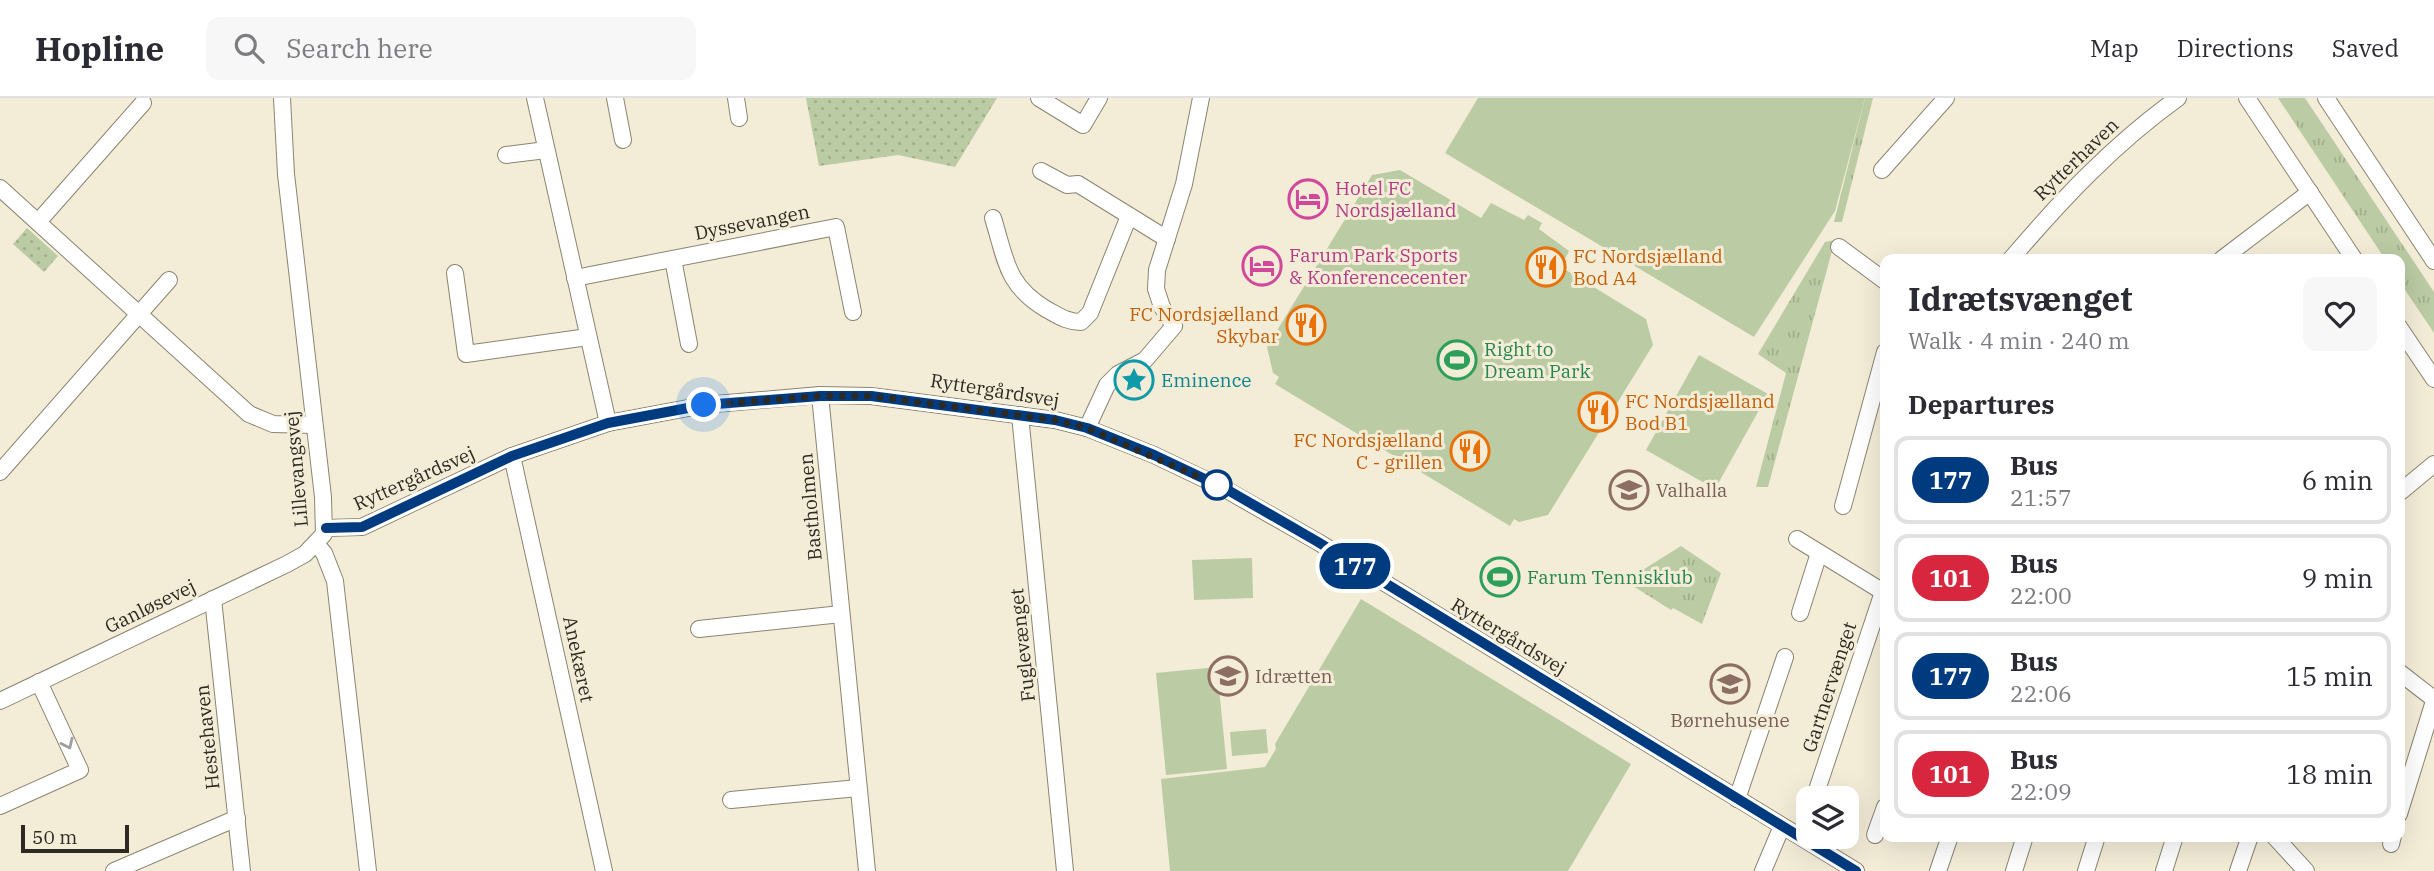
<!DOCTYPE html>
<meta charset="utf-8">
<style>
:root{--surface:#fff;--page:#f7f7f7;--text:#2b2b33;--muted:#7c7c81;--line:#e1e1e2}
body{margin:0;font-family:"IBM Plex Serif",serif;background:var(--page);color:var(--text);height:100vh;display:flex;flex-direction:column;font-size:26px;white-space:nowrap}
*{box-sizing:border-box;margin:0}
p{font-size:23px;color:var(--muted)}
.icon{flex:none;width:38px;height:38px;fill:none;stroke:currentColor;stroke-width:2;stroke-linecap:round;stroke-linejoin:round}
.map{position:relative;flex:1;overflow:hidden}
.details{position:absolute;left:1880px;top:156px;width:525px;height:588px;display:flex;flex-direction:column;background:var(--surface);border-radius:14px;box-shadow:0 7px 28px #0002}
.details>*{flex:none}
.badge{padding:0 14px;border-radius:23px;font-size:24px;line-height:46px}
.buttons{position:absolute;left:1796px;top:688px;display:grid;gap:14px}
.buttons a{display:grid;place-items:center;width:63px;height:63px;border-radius:14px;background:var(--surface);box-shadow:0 7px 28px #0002;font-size:35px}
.scale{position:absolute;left:21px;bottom:18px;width:108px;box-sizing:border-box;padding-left:7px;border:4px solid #2c2a22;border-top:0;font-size:19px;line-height:24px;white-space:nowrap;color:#2c2a22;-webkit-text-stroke:5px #f3edd8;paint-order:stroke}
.you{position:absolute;width:35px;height:35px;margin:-18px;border:5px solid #fff;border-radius:50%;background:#1a73e8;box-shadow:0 0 0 10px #1a73e833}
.map>.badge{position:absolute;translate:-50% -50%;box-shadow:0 0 0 4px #fff}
h2{padding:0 28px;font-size:26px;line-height:63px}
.round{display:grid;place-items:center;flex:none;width:74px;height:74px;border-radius:14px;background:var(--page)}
.head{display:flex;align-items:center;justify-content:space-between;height:119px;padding:0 28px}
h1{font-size:33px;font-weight:800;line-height:52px}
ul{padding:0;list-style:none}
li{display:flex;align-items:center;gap:21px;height:88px;margin:0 14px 10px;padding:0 14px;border:4px solid var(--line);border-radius:14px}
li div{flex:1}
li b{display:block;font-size:26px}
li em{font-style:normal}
li .badge{min-width:77px;font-weight:700;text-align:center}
header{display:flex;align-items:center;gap:42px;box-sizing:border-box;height:98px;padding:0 35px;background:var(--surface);border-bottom:2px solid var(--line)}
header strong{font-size:33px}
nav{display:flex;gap:38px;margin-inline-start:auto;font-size:24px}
.search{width:490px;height:63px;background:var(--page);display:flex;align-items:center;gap:18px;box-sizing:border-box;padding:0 24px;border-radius:14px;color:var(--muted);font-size:26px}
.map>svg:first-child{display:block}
</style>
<header>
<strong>Hopline</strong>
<div class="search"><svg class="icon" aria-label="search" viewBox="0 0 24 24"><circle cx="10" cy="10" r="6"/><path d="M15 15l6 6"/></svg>Search here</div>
<nav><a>Map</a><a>Directions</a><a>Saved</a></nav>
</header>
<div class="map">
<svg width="2434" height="773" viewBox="0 0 2434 773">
<defs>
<pattern id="grass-tufts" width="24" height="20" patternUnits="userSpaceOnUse" patternTransform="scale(1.75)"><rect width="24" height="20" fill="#bbcba4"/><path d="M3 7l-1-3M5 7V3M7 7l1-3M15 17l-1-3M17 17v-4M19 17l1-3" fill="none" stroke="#a1ae8d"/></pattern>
<pattern id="park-dots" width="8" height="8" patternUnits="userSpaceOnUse" patternTransform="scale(1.75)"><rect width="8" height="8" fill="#bbcba4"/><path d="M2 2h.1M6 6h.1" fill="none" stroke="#a1ae8d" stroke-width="1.8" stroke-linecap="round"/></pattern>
</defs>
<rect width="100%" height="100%" fill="#f3edd8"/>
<g fill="url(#grass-tufts)">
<path d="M 1865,0 L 1873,0 L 1842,124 L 1834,124 Z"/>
<path d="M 2278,0 L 2305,0 L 2434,194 L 2434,235 L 2399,183 L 2399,161 L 2385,161 Z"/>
<path d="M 1835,142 L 1768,389 L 1756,389 L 1786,275 L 1758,256 L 1825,144 Z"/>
<path d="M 1681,448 L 1721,475 L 1702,526 L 1673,510 L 1671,512 L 1625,483 Z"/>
</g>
<g fill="url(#park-dots)">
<path d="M 806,0 L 997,0 L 955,69 L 898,57 L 819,68 Z"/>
<path d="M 27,130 L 58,158 L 44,174 L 13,146 Z"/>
</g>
<g fill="#bbcba4">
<path d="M 1478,0 L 1865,0 L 1835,113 L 1754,239 L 1445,55 Z"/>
<path d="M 1400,72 L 1481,120 L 1491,105 L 1524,122 L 1528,117 L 1542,125 L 1539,131 L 1569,153 L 1561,169 L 1646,221 L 1653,247 L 1548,417 L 1519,424 L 1514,421 L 1510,428 L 1275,286 L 1279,279 L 1273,275 L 1267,249 L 1372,77 Z"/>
<path d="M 1699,257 L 1768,296 L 1715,391 L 1646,352 Z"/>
<path d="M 1252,460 L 1253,500 L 1194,502 L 1192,462 Z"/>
<path d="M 1361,501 L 1631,666 L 1568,773 L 1170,773 L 1161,681 L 1265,669 L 1276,651 L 1275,646 Z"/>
<path d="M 1217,569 L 1227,671 L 1166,677 L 1156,575 Z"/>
<path d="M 1266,631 L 1268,655 L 1232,658 L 1230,634 Z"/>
</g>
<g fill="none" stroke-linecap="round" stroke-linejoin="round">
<g stroke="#8a8471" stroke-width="18">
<g id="minor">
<path d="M 535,0 L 608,325"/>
<path d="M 615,0 L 623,42"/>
<path d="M 736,0 L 739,20"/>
<path d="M 1039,0 L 1083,27 L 1099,0"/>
<path d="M 2247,0 L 2354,161"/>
<path d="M 2326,0 L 2434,163"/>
<path d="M 506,57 L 546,52"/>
<path d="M 1882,72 L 1946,0"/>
<path d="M 1041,73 L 1067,87 L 1078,86 L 1167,141"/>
<path d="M 0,90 L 249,316 L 273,326 L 314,327"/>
<path d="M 993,120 C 1006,162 1006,187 1046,211 C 1059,218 1067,224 1081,224 L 1090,215 L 1129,118"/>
<path d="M 38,124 L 143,5"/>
<path d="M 1839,149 L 1885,183"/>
<path d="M 673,161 L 689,246"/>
<path d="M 2011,161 C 2062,101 2114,46 2178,0"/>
<path d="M 2222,161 L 2310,94"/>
<path d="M 455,175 L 466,256 L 588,239"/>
<path d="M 575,180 L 836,129 L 853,214"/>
<path d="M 2399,229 L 2434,281"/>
<path d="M 820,297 L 867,773"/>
<path d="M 1020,317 L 1065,773"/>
<path d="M 1087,330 L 1107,287 L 1118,276 L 1145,262 L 1174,228 L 1162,209 L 1156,191 L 1157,172 L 1184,86 L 1201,0"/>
<path d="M 512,358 L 604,773"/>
<path d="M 0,374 L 169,182"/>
<path d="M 2399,395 L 2434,366"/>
<path d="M 1843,408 L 1885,254"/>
<path d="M 326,430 L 362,429 L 512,358 L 608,325 L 704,307 L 820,297 L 871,298 L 1055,322 L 1087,330 L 1154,357 L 1225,391 L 1318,444 L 1856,773"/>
<path d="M 1797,441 L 1885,495"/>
<path d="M 316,446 L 324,455 L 335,483 L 368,773"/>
<path d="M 213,501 L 242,773"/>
<path d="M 1800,515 L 1819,455"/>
<path d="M 699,531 L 841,516"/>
<path d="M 2399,574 L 2434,601"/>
<path d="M 0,603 L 287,466 L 305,456 L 324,436 L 323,399 L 286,76 L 282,0"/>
<path d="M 1815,698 L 1883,494"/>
<path d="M 1737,701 L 1785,559"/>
<path d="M 731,702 L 858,690"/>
<path d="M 0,708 L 80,672 L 39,584"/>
<path d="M 2399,716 L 2434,603"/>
<path d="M 1875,737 L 1885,709"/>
<path d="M 2274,738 L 2306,773"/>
<path d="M 2391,746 L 2393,738"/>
<path d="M 114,773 L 237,720"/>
<path d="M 1763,773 L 1782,728"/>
<path d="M 1938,773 L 1950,738"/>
<path d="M 2014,773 L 2025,738"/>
<path d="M 2086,773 L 2097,738"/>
<path d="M 2164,773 L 2175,738"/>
<path d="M 2238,773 L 2250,738"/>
</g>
</g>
<use href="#minor" stroke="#fff" stroke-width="16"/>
</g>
<defs><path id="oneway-chevron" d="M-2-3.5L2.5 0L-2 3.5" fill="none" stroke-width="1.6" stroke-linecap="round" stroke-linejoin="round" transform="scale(1.75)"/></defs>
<use stroke="#a09f9c" href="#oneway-chevron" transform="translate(68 646) rotate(65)"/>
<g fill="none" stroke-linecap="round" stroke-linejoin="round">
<g stroke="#fff" stroke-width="16">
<path id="line" d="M 326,430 L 362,429 L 512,358 L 608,325 L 704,307 L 820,298 L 871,298 L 1055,322 L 1087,330 L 1154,357 L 1226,391 L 1318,444 L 1856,773"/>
</g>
<use href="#line" stroke="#003b80" stroke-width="10"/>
<path stroke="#2c2a22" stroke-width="7" stroke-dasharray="0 12.6" d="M 704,307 L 820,298 L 871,298 L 1055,322 L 1087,330 L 1217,387"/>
</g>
<defs>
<g id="hotel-ring" transform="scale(2.0125)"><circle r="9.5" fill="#f3edd8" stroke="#d1479c" stroke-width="1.5"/><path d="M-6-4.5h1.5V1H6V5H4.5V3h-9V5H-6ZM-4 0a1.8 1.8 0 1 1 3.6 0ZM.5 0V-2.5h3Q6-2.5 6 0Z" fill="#d1479c"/></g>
<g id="restaurant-ring" transform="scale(2.0125)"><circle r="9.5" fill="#f3edd8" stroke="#e8710a" stroke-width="1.5"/><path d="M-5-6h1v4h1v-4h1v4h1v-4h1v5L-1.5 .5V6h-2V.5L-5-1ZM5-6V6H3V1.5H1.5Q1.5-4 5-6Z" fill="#e8710a"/></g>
<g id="stadium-ring" transform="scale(2.0125)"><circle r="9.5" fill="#f3edd8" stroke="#2e9e5b" stroke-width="1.5"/><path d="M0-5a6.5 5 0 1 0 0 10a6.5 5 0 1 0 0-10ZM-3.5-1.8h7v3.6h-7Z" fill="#2e9e5b"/></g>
<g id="sight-ring" transform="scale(2.0125)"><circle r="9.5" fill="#f3edd8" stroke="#0f9aa8" stroke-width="1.5"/><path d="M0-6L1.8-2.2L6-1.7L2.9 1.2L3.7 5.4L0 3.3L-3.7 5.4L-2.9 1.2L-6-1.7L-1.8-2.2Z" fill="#0f9aa8"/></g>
<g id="school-ring" transform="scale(2.0125)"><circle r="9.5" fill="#f3edd8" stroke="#8d6e63" stroke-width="1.5"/><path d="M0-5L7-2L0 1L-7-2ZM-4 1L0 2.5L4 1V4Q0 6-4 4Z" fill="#8d6e63"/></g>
</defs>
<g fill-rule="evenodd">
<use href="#hotel-ring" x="1308" y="101"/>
<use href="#hotel-ring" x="1262" y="168"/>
<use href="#restaurant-ring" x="1546" y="169"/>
<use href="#restaurant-ring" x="1306" y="227"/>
<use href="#stadium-ring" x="1457" y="262"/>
<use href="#sight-ring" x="1134" y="282"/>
<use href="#restaurant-ring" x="1598" y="314"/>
<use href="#restaurant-ring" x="1470" y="353"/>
<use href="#school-ring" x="1629" y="392"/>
<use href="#stadium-ring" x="1500" y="479"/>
<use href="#school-ring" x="1228" y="578"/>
<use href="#school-ring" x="1730" y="586"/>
</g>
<circle fill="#fff" stroke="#003b80" stroke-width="3.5" cx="1217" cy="387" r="14"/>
<g text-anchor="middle" stroke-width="6" stroke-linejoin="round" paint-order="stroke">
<g font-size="19" fill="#2c2a22" stroke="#f3edd8">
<text transform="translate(2076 61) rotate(-44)" y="7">Rytterhaven</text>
<text transform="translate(752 124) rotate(-11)" y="7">Dyssevangen</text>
<text transform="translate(995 292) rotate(9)" y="7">Ryttergårdsvej</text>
<text transform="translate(296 371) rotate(-95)" y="7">Lillevangsvej</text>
<text transform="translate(414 380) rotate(-24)" y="7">Ryttergårdsvej</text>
<text transform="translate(810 409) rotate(-95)" y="7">Bastholmen</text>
<text transform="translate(150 508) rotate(-26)" y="7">Ganløsevej</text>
<text transform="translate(1509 538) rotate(31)" y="7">Ryttergårdsvej</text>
<text transform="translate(1022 547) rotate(-96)" y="7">Fuglevænget</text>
<text transform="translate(579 561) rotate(78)" y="7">Anekæret</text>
<text transform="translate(1829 589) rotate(-72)" y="7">Gartnervænget</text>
<text transform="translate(207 639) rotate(-96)" y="7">Hestehaven</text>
</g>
<g font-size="19" fill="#b23c85" stroke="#f3edd8" text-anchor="start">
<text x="1335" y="97">Hotel FC<tspan x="1335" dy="22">Nordsjælland</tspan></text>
<text x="1289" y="164">Farum Park Sports<tspan x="1289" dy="22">&amp; Konferencecenter</tspan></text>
</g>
<g font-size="19" fill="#c56008" stroke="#f3edd8" text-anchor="start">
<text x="1573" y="165">FC Nordsjælland<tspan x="1573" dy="22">Bod A4</tspan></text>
<text x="1279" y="223" text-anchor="end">FC Nordsjælland<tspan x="1279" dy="22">Skybar</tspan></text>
<text x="1625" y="310">FC Nordsjælland<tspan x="1625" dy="22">Bod B1</tspan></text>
<text x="1443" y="349" text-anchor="end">FC Nordsjælland<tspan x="1443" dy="22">C - grillen</tspan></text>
</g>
<g font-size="19" fill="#27864d" stroke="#f3edd8" text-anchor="start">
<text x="1484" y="258">Right to<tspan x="1484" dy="22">Dream Park</tspan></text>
<text x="1527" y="486">Farum Tennisklub</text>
</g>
<g font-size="19" fill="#0d838f" stroke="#f3edd8" text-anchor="start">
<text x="1161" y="289">Eminence</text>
</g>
<g font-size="19" fill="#785e54" stroke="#f3edd8" text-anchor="start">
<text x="1656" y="399">Valhalla</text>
<text x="1255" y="585">Idrætten</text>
<text x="1730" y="629" text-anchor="middle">Børnehusene</text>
</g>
</g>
</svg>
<div class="buttons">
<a><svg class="icon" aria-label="layers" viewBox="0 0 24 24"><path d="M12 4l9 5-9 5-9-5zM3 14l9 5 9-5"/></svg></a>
</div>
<div class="scale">50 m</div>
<div class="you" style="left:704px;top:307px"></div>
<b class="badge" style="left:1355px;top:468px;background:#003b80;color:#fff">177</b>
<section class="details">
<div class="head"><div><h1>Idrætsvænget</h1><p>Walk · 4 min · 240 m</p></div><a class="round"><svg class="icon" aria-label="heart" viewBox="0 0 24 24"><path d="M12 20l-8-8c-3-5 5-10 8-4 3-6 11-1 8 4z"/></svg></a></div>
<h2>Departures</h2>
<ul>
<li><span class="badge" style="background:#003b80;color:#fff">177</span><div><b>Bus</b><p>21:57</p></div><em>6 min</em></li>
<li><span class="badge" style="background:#d7263d;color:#fff">101</span><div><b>Bus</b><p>22:00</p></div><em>9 min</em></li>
<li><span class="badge" style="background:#003b80;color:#fff">177</span><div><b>Bus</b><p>22:06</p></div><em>15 min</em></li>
<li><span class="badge" style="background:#d7263d;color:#fff">101</span><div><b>Bus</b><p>22:09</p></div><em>18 min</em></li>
</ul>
</section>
</div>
